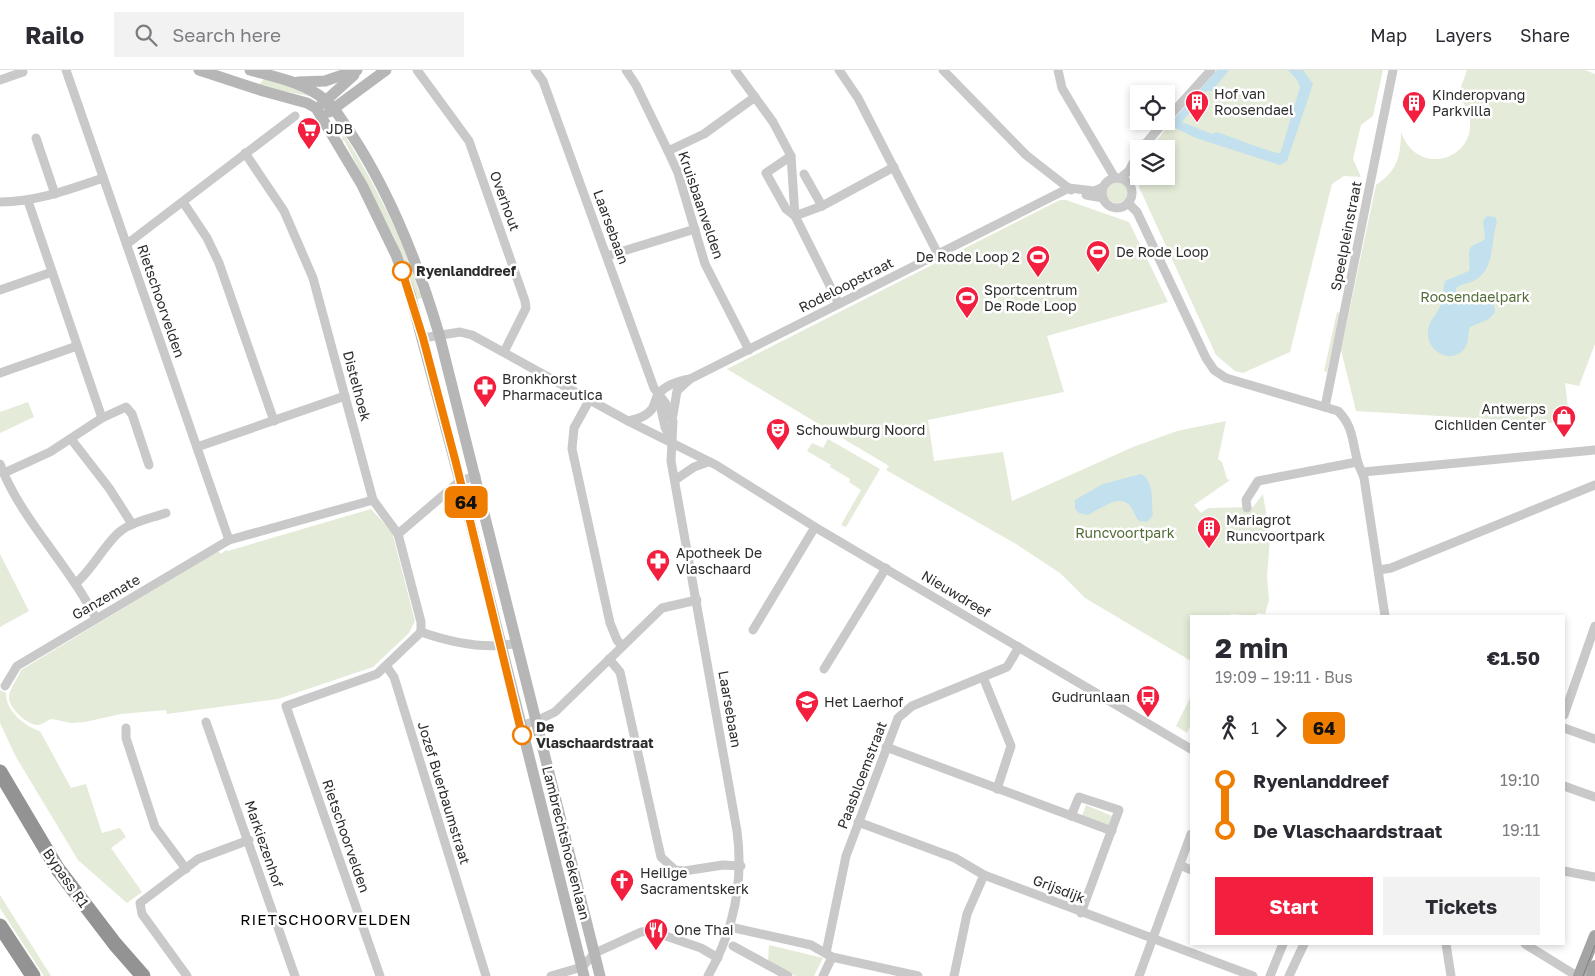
<!DOCTYPE html>
<meta charset="utf-8">
<style>
:root{--surface:#fff;--page:#f2f2f3;--text:#2b2b33;--muted:#7c7c81;--line:#e1e1e2;--accent:#f21f3f}
body{margin:0;font-family:"Golos Text",sans-serif;background:var(--page);color:var(--text);height:100vh;display:flex;flex-direction:column;font-size:19px;white-space:nowrap}
*{box-sizing:border-box;margin:0}
p{font-size:16px;color:var(--muted)}
.icon{flex:none;width:28px;height:28px;fill:none;stroke:currentColor;stroke-width:2;stroke-linecap:round;stroke-linejoin:round}
.map{position:relative;flex:1;overflow:hidden}
.sheet{position:absolute;left:1190px;top:545px;width:375px;height:330px;display:flex;flex-direction:column;background:var(--surface);border-radius:0px;box-shadow:0 2px 8px #0003}
.sheet>*{flex:none}
.badge{padding:0 10px;border-radius:8px;font-size:18px;line-height:32px}
.tools{position:absolute;left:1130px;top:15px;display:grid;gap:10px}
.tools a{display:grid;place-items:center;width:45px;height:45px;border-radius:0px;background:var(--surface);box-shadow:0 2px 8px #0003;font-size:25px}
.map>.badge{position:absolute;translate:-50% -50%;box-shadow:0 0 0 2px #fff}
.legs{display:flex;align-items:center;gap:8px;height:55px;padding:0 25px;font-size:16px}
.legs p{margin-inline-start:auto}
.head{display:flex;align-items:center;justify-content:space-between;height:85px;padding:0 25px}
h1{font-size:28px;font-weight:700;line-height:38px}
.primary-button{display:flex;gap:10px;margin-top:auto;padding:10px 25px}
.primary-button a{flex:1;height:58px;border-radius:0px;background:var(--accent);color:#fff;font-size:20px;font-weight:700;line-height:58px;text-align:center}
.primary-button a+a{background:var(--page);color:var(--text)}
ul{padding:0 25px;list-style:none}
li{display:flex;align-items:center;gap:18px;height:50px;font-size:19px}
li i{display:grid;place-items:center;width:8px;height:100%;margin:0 6px;background:currentColor}
li i::after{content:'';width:12px;height:12px;margin:-6px;border:4px solid;border-radius:50%;background:var(--surface)}
li p{margin-inline-start:auto}
li:first-child i{background:linear-gradient(#0000 50%,currentColor 0)}
li:last-child i{background:linear-gradient(currentColor 50%,#0000 0)}
header{display:flex;align-items:center;gap:30px;box-sizing:border-box;height:70px;padding:0 25px;background:var(--surface);border-bottom:1px solid var(--line)}
header strong{font-size:24px}
nav{display:flex;gap:28px;margin-inline-start:auto;font-size:18px}
.search{width:350px;height:45px;background:var(--page);display:flex;align-items:center;gap:12px;box-sizing:border-box;padding:0 18px;border-radius:0px;color:var(--muted);font-size:19px}
.map>svg:first-child{display:block}
</style>
<header>
<strong>Railo</strong>
<div class="search"><svg class="icon" aria-label="search" viewBox="0 0 24 24"><circle cx="10" cy="10" r="6"/><path d="M15 15l6 6"/></svg>Search here</div>
<nav><a>Map</a><a>Layers</a><a>Share</a></nav>
</header>
<div class="map">
<svg width="1595" height="906" viewBox="0 0 1595 906">
<rect width="100%" height="100%" fill="#fff"/>
<g fill="#e4ebd8">
<path d="M 1217,0 L 1383,0 L 1373,46 L 1361,55 L 1353,89 L 1361,107 L 1344,106 L 1332,114 L 1290,282 L 1243,303 L 1235,301 L 1216,285 L 1139,117 L 1139,105 L 1166,106 L 1166,79 L 1149,79 Z"/>
<path d="M 1467,0 L 1585,0 L 1595,4 L 1595,274 L 1579,316 L 1565,313 L 1570,354 L 1356,341 L 1341,280 L 1376,115 C 1397,101 1401,86 1401,62 C 1421,118 1500,78 1458,25 Z"/>
<path d="M 265,8 L 312,23 L 309,26 L 258,16 Z"/>
<path d="M 343,64 L 350,67 L 347,69 C 376,117 403,168 419,222 L 423,223 L 425,227 L 416,230 L 394,173 L 396,171 L 344,70 L 341,72 Z"/>
<circle cx="1117" cy="122" r="11"/>
<path d="M 1060,130 L 1066,130 L 1129,152 L 1168,232 L 1047,266 L 1064,322 L 928,350 L 934,391 L 1003,382 L 1012,431 L 1133,377 L 1177,361 L 1226,351 L 1218,389 L 1222,392 L 1227,409 L 1230,410 L 1194,435 L 1201,443 L 1208,438 L 1253,437 L 1263,424 L 1270,468 L 1267,506 L 1269,530 L 1265,544 L 1257,543 L 1256,546 L 1231,544 L 1230,546 L 1191,546 L 1191,591 L 1085,528 L 1060,503 L 1016,474 L 886,400 L 889,396 L 727,299 Z"/>
<path d="M 1337,242 L 1340,243 L 1327,302 L 1324,301 Z"/>
<path d="M 28,332 L 34,347 L 0,363 L 0,342 Z"/>
<path d="M 828,369 L 880,399 L 846,457 L 841,455 L 861,420 L 849,412 L 850,409 L 830,397 L 831,395 L 807,381 L 812,373 L 823,378 Z"/>
<path d="M 371,439 L 392,462 L 415,551 L 409,563 L 373,597 L 278,629 L 167,644 L 166,640 L 121,644 L 85,652 L 71,653 L 52,649 C 47,650 43,655 38,655 C 27,655 7,637 9,625 C 11,617 18,608 21,600 L 218,481 L 221,484 L 226,480 L 228,481 Z"/>
<path d="M 0,484 L 29,541 L 0,557 Z"/>
<path d="M 0,620 L 6,623 C 5,640 25,657 40,661 L 71,718 L 86,714 L 102,763 L 120,758 L 126,767 L 111,778 L 142,822 L 127,833 L 78,790 L 16,687 L 0,653 Z"/>
<path d="M 1191,626 L 1191,655 L 1187,663 L 1176,656 Z"/>
<path d="M 1086,735 L 1112,746 L 1109,756 L 1082,746 Z"/>
<path d="M 0,825 L 5,833 L 51,906 L 44,906 L 0,838 Z"/>
<path d="M 769,875 L 823,888 L 814,906 L 796,906 L 768,892 Z"/>
</g>
<g fill="#c2e0ed">
<path d="M 1217,0 L 1229,0 L 1212,21 L 1207,21 L 1182,52 L 1212,64 L 1216,62 C 1227,65 1273,84 1280,83 L 1282,78 L 1300,17 L 1297,10 L 1288,0 L 1303,0 L 1313,14 L 1287,91 L 1280,95 L 1196,68 L 1171,56 L 1173,50 Z"/>
<path d="M 1487,146 L 1495,147 L 1497,151 C 1491,169 1495,197 1477,209 C 1470,214 1462,213 1456,218 C 1456,237 1474,236 1487,229 L 1494,235 L 1495,242 L 1489,249 L 1470,257 C 1467,264 1470,272 1464,279 C 1452,294 1429,283 1428,265 C 1427,251 1437,246 1441,234 C 1443,227 1443,218 1445,211 L 1469,201 C 1471,194 1467,182 1471,177 C 1475,173 1481,173 1485,169 L 1483,151 Z"/>
<path d="M 1141,404 C 1155,412 1151,432 1153,445 L 1147,452 L 1139,451 C 1135,447 1134,441 1131,437 C 1119,421 1099,441 1087,445 L 1079,443 L 1075,439 L 1075,430 L 1103,414 Z"/>
</g>
<g fill="none" stroke-linecap="round" stroke-linejoin="round">
<g stroke="#c9c9c9" stroke-width="9">
<path d="M 66,0 L 229,470"/>
<path d="M 417,0 L 469,71 L 525,231 L 526,238 L 504,282"/>
<path d="M 535,0 L 543,11 L 654,318 L 666,334 L 673,351 L 671,391 L 737,761 C 744,813 734,860 708,906"/>
<path d="M 626,0 L 636,15 L 668,81 L 678,103 L 705,194 L 749,280"/>
<path d="M 735,0 L 773,52 L 791,86 L 795,146 L 839,234"/>
<path d="M 839,0 L 858,28 L 938,184"/>
<path d="M 943,0 L 1026,85 L 1071,120"/>
<path d="M 1058,0 L 1062,18 L 1115,108"/>
<path d="M 0,10 L 23,2"/>
<path d="M 1166,50 L 1211,0"/>
<path d="M 36,68 L 55,124"/>
<path d="M 1141,79 L 1165,51"/>
<path d="M 668,81 L 704,64 L 755,27"/>
<path d="M 245,83 L 284,141 L 313,208 L 373,430 L 398,464 L 421,552 L 421,562"/>
<path d="M 791,86 L 766,103 L 786,139 L 795,146"/>
<path d="M 804,104 L 822,136"/>
<circle cx="1117" cy="123" r="15"/>
<path d="M 1120,108 L 1129,101 L 1139,81"/>
<path d="M 1086,125 L 1103,128"/>
<path d="M 28,131 L 102,348"/>
<path d="M 0,132 C 39,131 67,120 103,108"/>
<path d="M 183,132 L 207,168 L 219,193 L 274,351"/>
<path d="M 1128,133 L 1137,142 L 1206,288 L 1214,300 L 1226,308 L 1338,341 C 1353,356 1352,370 1357,389 C 1358,396 1362,401 1364,408 L 1385,546"/>
<path d="M 795,146 L 822,136 L 894,97"/>
<path d="M 127,174 L 295,46"/>
<path d="M 607,186 L 695,159"/>
<path d="M 0,220 L 52,202"/>
<path d="M 423,268 L 460,262 L 472,265 L 628,351 L 716,395 L 815,457 L 1191,679"/>
<path d="M 0,303 L 77,276"/>
<path d="M 658,326 L 665,357 L 672,373"/>
<path d="M 590,329 L 574,358 L 572,379 L 610,553 L 617,570 L 622,576"/>
<path d="M 1325,337 L 1393,0"/>
<path d="M 673,345 L 677,321 L 690,309 L 1069,118 L 1094,121 L 1103,117"/>
<path d="M 628,351 C 637,349 646,347 652,339 C 655,335 655,329 658,324 C 666,315 678,311 690,309"/>
<path d="M 71,369 L 109,418 L 132,454"/>
<path d="M 197,377 L 345,326"/>
<path d="M 0,394 C 16,437 49,474 74,512 C 82,523 89,536 96,548"/>
<path d="M 1363,402 L 1595,380"/>
<path d="M 4,403 L 50,382 L 102,348 L 126,337 L 132,344 L 149,395"/>
<path d="M 675,410 L 694,397 L 708,392"/>
<path d="M 1247,438 L 1246,430 L 1258,411 L 1357,392"/>
<path d="M 398,464 L 460,411 L 476,406"/>
<path d="M 1379,500 L 1391,498 L 1595,415"/>
<path d="M 76,513 C 93,499 107,470 122,460 C 134,451 152,448 166,443"/>
<path d="M 753,560 L 815,457"/>
<path d="M 421,562 C 450,572 487,580 517,573"/>
<path d="M 609,589 L 620,602 L 661,787 L 675,800 L 684,801 L 723,795 L 741,796"/>
<path d="M 387,597 L 394,607 L 486,906"/>
<path d="M 824,599 L 886,498"/>
<path d="M 983,607 L 1011,676 L 997,719"/>
<path d="M 5,616 L 17,596 L 229,470 L 373,430"/>
<path d="M 1564,645 L 1595,556"/>
<path d="M 206,652 L 295,906"/>
<path d="M 520,656 L 536,651 L 555,642 L 662,538 L 697,530"/>
<path d="M 126,658 L 126,668 L 155,757 L 186,799"/>
<path d="M 1564,658 L 1595,669"/>
<path d="M 886,677 L 1112,761"/>
<path d="M 1564,716 L 1595,727"/>
<path d="M 1071,746 L 1079,727 L 1119,740 L 1081,843"/>
<path d="M 858,752 L 955,788 L 984,805 L 1253,906"/>
<path d="M 1180,795 L 1191,800"/>
<path d="M 1564,801 L 1595,807"/>
<path d="M 730,857 L 811,875 L 832,887 L 918,906"/>
<path d="M 1446,874 L 1451,906"/>
<path d="M 1525,874 L 1577,906"/>
<path d="M 733,876 L 788,906"/>
<path d="M 826,883 L 846,786 L 898,648 L 912,636 L 1007,597 L 1019,577"/>
<path d="M 187,906 L 142,844 L 140,833 L 198,789 L 249,770"/>
<path d="M 380,906 L 286,636 L 377,604 L 421,562"/>
<path d="M 551,906 L 582,897 L 595,883 L 641,862 L 651,861 L 701,878 L 718,888"/>
<path d="M 823,906 L 832,887"/>
<path d="M 954,906 L 967,844 L 984,805"/>
<path d="M 1139,906 L 1191,764"/>
<path d="M 1270,906 L 1283,874"/>
<path d="M 1289,906 L 1304,874"/>
</g>
<g stroke="#b6b6b6" stroke-width="11">
<path d="M 199,0 L 263,21 L 307,33 L 316,38 L 362,115 L 396,185 L 410,224 L 460,411 L 584,906"/>
<path d="M 250,0 C 275,7 303,12 324,29 C 335,37 342,51 350,62 C 391,124 418,193 439,264 L 600,906"/>
<path d="M 298,12 L 325,11 L 357,0"/>
<path d="M 322,34 L 354,5"/>
<path d="M 329,42 L 386,0"/>
</g>
<g stroke="#a4a4a4" stroke-width="12">
<path d="M 1579,906 L 1595,866"/>
<path d="M 1592,906 L 1595,896"/>
</g>
<g stroke="#939393" stroke-width="15">
<path d="M 0,702 L 57,798 L 115,874 L 143,906"/>
<path d="M 0,856 L 33,906"/>
</g>
<path stroke="#818181" stroke-width="1" d="M 1583,906 L 1595,875"/>
</g>
<g fill="none" stroke-linecap="round" stroke-linejoin="round">
<g stroke="#fff" stroke-width="11">
<path id="line-1" d="M 402,201 L 423,268 L 456,393 L 522,665"/>
</g>
<use href="#line-1" stroke="#ef7d00" stroke-width="8"/>
</g>
<defs>
<g id="building-pin" transform="scale(1.25)"><path d="M0 17L-7.5 6A9.5 9.5 0 1 1 7.5 6Z" fill="#f21f3f" stroke="#fff"/><path d="M-4-6H4V6H1V3H-1V6H-4ZM-2.5-4.3h1.7v1.8h-1.7ZM.8-4.3h1.7v1.8H.8ZM-2.5-1h1.7V.8h-1.7ZM.8-1h1.7V.8H.8Z" fill="#fff"/></g>
<g id="supermarket-pin" transform="scale(1.25)"><path d="M0 17L-7.5 6A9.5 9.5 0 1 1 7.5 6Z" fill="#f21f3f" stroke="#fff"/><path d="M-6-5.5h2.5l.6 2H6L4.5 2H-2.5L-4.4-4H-6ZM-1.5 3.2a1.3 1.3 0 1 0 .1 0ZM3 3.2a1.3 1.3 0 1 0 .1 0Z" fill="#fff"/></g>
<g id="stadium-pin" transform="scale(1.25)"><path d="M0 17L-7.5 6A9.5 9.5 0 1 1 7.5 6Z" fill="#f21f3f" stroke="#fff"/><path d="M0-5a6.5 5 0 1 0 0 10a6.5 5 0 1 0 0-10ZM-3.5-1.8h7v3.6h-7Z" fill="#fff"/></g>
<g id="pharmacy-pin" transform="scale(1.25)"><path d="M0 17L-7.5 6A9.5 9.5 0 1 1 7.5 6Z" fill="#f21f3f" stroke="#fff"/><path d="M-2-6h4v4h4v4h-4v4h-4v-4h-4v-4h4Z" fill="#fff"/></g>
<g id="shop-pin" transform="scale(1.25)"><path d="M0 17L-7.5 6A9.5 9.5 0 1 1 7.5 6Z" fill="#f21f3f" stroke="#fff"/><path d="M-5-2.5h2.3a2.7 3.5 0 0 1 5.4 0H5L5.5 6h-11ZM-1.5-2.5h3a1.5 2.3 0 0 0-3 0Z" fill="#fff"/></g>
<g id="theatre-pin" transform="scale(1.25)"><path d="M0 17L-7.5 6A9.5 9.5 0 1 1 7.5 6Z" fill="#f21f3f" stroke="#fff"/><path d="M-5-5.5Q0-4 5-5.5V0Q5 5 0 6Q-5 5-5 0ZM-3.3-2.5H-1v1.5H-3.3ZM1-2.5H3.3v1.5H1ZM-2.8 1Q0 5.5 2.8 1Z" fill="#fff"/></g>
<g id="bus-pin" transform="scale(1.25)"><path d="M0 17L-7.5 6A9.5 9.5 0 1 1 7.5 6Z" fill="#f21f3f" stroke="#fff"/><path d="M-5-6H5V4H4V6H2V4H-2V6H-4V4H-5ZM-3.5-4V0h7V-4ZM-3.5 1.2v1.5H-2V1.2ZM2 1.2v1.5H3.5V1.2Z" fill="#fff"/></g>
<g id="school-pin" transform="scale(1.25)"><path d="M0 17L-7.5 6A9.5 9.5 0 1 1 7.5 6Z" fill="#f21f3f" stroke="#fff"/><path d="M0-5L7-2L0 1L-7-2ZM-4 1L0 2.5L4 1V4Q0 6-4 4Z" fill="#fff"/></g>
<g id="church-pin" transform="scale(1.25)"><path d="M0 17L-7.5 6A9.5 9.5 0 1 1 7.5 6Z" fill="#f21f3f" stroke="#fff"/><path d="M-1.2-6h2.4v3.5h3.3v2.4h-3.3V6h-2.4V-.1h-3.3v-2.4h3.3Z" fill="#fff"/></g>
<g id="restaurant-pin" transform="scale(1.25)"><path d="M0 17L-7.5 6A9.5 9.5 0 1 1 7.5 6Z" fill="#f21f3f" stroke="#fff"/><path d="M-5-6h1v4h1v-4h1v4h1v-4h1v5L-1.5 .5V6h-2V.5L-5-1ZM5-6V6H3V1.5H1.5Q1.5-4 5-6Z" fill="#fff"/></g>
</defs>
<g fill-rule="evenodd">
<use href="#building-pin" x="1197" y="32"/>
<use href="#building-pin" x="1414" y="33"/>
<use href="#supermarket-pin" x="309" y="59"/>
<use href="#stadium-pin" x="1098" y="182"/>
<use href="#stadium-pin" x="1038" y="187"/>
<use href="#stadium-pin" x="967" y="228"/>
<use href="#pharmacy-pin" x="485" y="317"/>
<use href="#shop-pin" x="1564" y="347"/>
<use href="#theatre-pin" x="778" y="360"/>
<use href="#building-pin" x="1209" y="458"/>
<use href="#pharmacy-pin" x="658" y="491"/>
<use href="#bus-pin" x="1148" y="627"/>
<use href="#school-pin" x="807" y="632"/>
<use href="#church-pin" x="622" y="811"/>
<use href="#restaurant-pin" x="656" y="860"/>
</g>
<g fill="#fff" stroke="#ef7d00" stroke-width="2.5">
<circle cx="402" cy="201" r="9"/>
<circle cx="522" cy="665" r="9"/>
</g>
<g text-anchor="middle" stroke-width="5" stroke-linejoin="round" paint-order="stroke">
<g font-size="14" fill="#2c2c2c" stroke="#fff" text-anchor="start">
<text x="1214" y="29">Hof van<tspan x="1214" dy="16">Roosendael</tspan></text>
<text x="1432" y="30">Kinderopvang<tspan x="1432" dy="16">Parkvilla</tspan></text>
<text x="326" y="64">JDB</text>
<text x="1116" y="187">De Rode Loop</text>
<text x="1020" y="192" text-anchor="end">De Rode Loop 2</text>
<text x="984" y="225">Sportcentrum<tspan x="984" dy="16">De Rode Loop</tspan></text>
<text x="502" y="314">Bronkhorst<tspan x="502" dy="16">Pharmaceutica</tspan></text>
<text x="1546" y="344" text-anchor="end">Antwerps<tspan x="1546" dy="16">Cichliden Center</tspan></text>
<text x="796" y="365">Schouwburg Noord</text>
<text x="1226" y="455">Mariagrot<tspan x="1226" dy="16">Runcvoortpark</tspan></text>
<text x="676" y="488">Apotheek De<tspan x="676" dy="16">Vlaschaard</tspan></text>
<text x="1130" y="632" text-anchor="end">Gudrunlaan</text>
<text x="824" y="637">Het Laerhof</text>
<text x="640" y="808">Heilige<tspan x="640" dy="16">Sacramentskerk</tspan></text>
<text x="674" y="865">One Thai</text>
</g>
<g font-size="14" fill="#2c2c2c" stroke="#fff">
<text transform="translate(505 131) rotate(70)" y="5">Overhout</text>
<text transform="translate(701 135) rotate(71)" y="5">Kruisbaanvelden</text>
<text transform="translate(611 157) rotate(70)" y="5">Laarsebaan</text>
<text transform="translate(1346 166) rotate(-79)" y="5">Speelpleinstraat</text>
<text transform="translate(846 215) rotate(-27)" y="5">Rodeloopstraat</text>
<text transform="translate(161 231) rotate(71)" y="5">Rietschoorvelden</text>
<text transform="translate(357 316) rotate(75)" y="5">Distelhoek</text>
<text transform="translate(956 524) rotate(31)" y="5">Nieuwdreef</text>
<text transform="translate(106 527) rotate(-30)" y="5">Ganzemate</text>
<text transform="translate(730 639) rotate(80)" y="5">Laarsebaan</text>
<text transform="translate(862 705) rotate(-69)" y="5">Paasbloemstraat</text>
<text transform="translate(444 723) rotate(73)" y="5">Jozef Buerbaumstraat</text>
<text transform="translate(346 766) rotate(71)" y="5">Rietschoorvelden</text>
<text transform="translate(566 773) rotate(76)" y="5">Lambrechtshoekenlaan</text>
<text transform="translate(264 774) rotate(71)" y="5">Markiezenhof</text>
<text transform="translate(66 808) rotate(55)" y="5">Bypass R1</text>
<text transform="translate(1059 819) rotate(21)" y="5">Grijsdijk</text>
</g>
<g font-size="14" font-weight="bold" fill="#2c2c2c" stroke="#fff" text-anchor="start">
<text x="416" y="206">Ryenlanddreef</text>
<text x="536" y="662">De<tspan x="536" dy="16">Vlaschaardstraat</tspan></text>
</g>
<g font-size="14" fill="#536b37" stroke="#fff">
<text x="1475" y="232">Roosendaelpark</text>
<text x="1125" y="468">Runcvoortpark</text>
</g>
<g font-size="15" letter-spacing="1" fill="#000" stroke="#fff">
<text x="326" y="855">RIETSCHOORVELDEN</text>
</g>
</g>
</svg>
<div class="tools">
<a><svg class="icon" aria-label="locate" viewBox="0 0 24 24"><circle cx="12" cy="12" r="6"/><path d="M12 2v4M12 18v4M2 12h4M18 12h4"/></svg></a>
<a><svg class="icon" aria-label="layers" viewBox="0 0 24 24"><path d="M12 4l9 5-9 5-9-5zM3 14l9 5 9-5"/></svg></a>
</div>
<b class="badge" style="left:466px;top:432px;background:#ef7d00;color:#111">64</b>
<section class="sheet">
<div class="head"><div><h1>2 min</h1><p>19:09 – 19:11 · Bus</p></div><b>€1.50</b></div>
<div class="legs"><svg class="icon" aria-label="walk" viewBox="0 0 24 24"><circle cx="13" cy="4" r="2"/><path d="M13 8l-2 6 4 7M11 14l-3 7M7 12l3-4h3l4 4"/></svg>1<svg class="icon" aria-label="forward" viewBox="0 0 24 24"><path d="M9 5l7 7-7 7"/></svg><b class="badge" style="background:#ef7d00;color:#111">64</b></div>
<ul>
<li><i style="color:#ef7d00"></i><b>Ryenlanddreef</b><p>19:10</p></li>
<li><i style="color:#ef7d00"></i><b>De Vlaschaardstraat</b><p>19:11</p></li>
</ul>
<div class="primary-button"><a>Start</a><a>Tickets</a></div>
</section>
</div>
